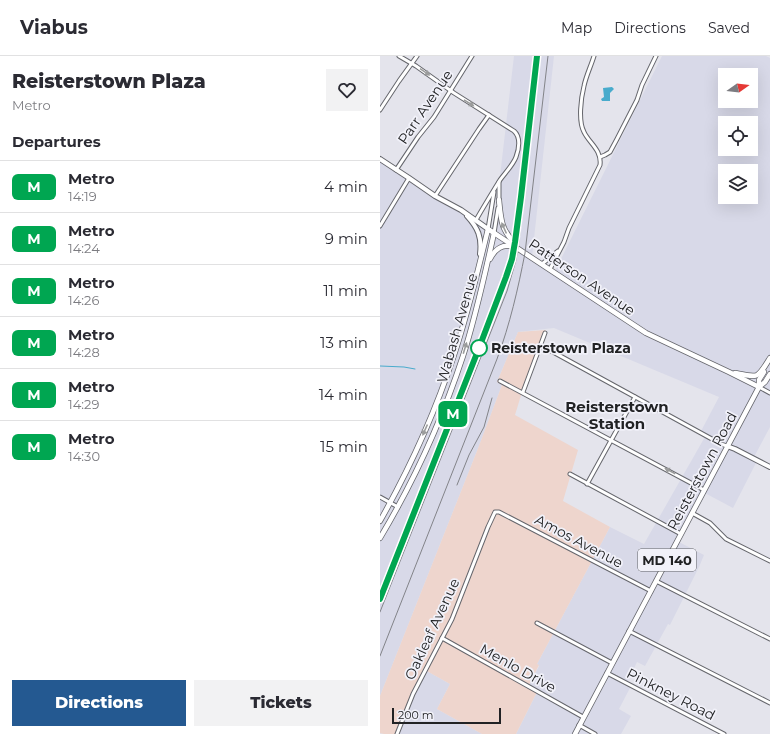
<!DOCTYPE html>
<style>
:root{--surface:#fff;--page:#f2f2f3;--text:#2b2b33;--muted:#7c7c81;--line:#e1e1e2;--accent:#245991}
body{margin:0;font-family:Montserrat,sans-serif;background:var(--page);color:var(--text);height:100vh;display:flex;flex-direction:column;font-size:15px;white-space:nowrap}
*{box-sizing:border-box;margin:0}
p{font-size:13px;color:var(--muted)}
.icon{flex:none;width:22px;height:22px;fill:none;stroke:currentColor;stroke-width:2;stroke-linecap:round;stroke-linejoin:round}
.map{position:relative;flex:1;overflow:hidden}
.drawer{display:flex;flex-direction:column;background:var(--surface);width:380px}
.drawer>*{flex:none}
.badge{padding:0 8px;border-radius:6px;font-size:14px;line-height:26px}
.needle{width:26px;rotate:76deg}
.tools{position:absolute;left:338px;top:12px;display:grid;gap:8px}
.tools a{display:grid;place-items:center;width:40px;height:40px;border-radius:0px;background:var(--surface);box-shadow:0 4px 16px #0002;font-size:20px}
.scale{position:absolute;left:12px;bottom:10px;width:109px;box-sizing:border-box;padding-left:4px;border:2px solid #212224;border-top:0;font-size:11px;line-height:14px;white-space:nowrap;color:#212224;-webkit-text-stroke:3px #f1f1f9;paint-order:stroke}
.map>.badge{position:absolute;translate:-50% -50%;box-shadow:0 0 0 2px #fff}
h2{padding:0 12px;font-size:15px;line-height:36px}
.round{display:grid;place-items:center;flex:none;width:42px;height:42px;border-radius:0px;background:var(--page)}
.head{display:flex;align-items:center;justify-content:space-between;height:68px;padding:0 12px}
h1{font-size:19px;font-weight:800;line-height:30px}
.primary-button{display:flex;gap:8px;margin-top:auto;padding:8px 12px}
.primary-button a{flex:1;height:46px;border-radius:0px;background:var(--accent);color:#fff;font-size:16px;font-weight:800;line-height:46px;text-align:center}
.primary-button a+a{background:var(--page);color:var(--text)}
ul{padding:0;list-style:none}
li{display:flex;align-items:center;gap:12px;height:52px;padding:0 12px;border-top:1px solid var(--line)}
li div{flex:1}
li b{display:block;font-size:15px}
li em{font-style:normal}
li .badge{min-width:44px;font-weight:700;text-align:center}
header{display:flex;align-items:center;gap:24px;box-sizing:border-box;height:56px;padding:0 20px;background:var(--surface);border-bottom:1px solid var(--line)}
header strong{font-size:19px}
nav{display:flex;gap:22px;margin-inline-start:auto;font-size:14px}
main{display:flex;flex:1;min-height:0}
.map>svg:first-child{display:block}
</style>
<header>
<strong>Viabus</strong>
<nav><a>Map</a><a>Directions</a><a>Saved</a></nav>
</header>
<main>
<section class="drawer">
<div class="head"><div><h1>Reisterstown Plaza</h1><p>Metro</p></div><a class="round"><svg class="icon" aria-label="heart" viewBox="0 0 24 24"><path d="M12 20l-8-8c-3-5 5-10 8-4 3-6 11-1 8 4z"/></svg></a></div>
<h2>Departures</h2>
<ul>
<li><span class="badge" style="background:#00a651;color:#fff">M</span><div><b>Metro</b><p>14:19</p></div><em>4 min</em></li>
<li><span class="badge" style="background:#00a651;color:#fff">M</span><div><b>Metro</b><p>14:24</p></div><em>9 min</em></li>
<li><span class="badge" style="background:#00a651;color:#fff">M</span><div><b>Metro</b><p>14:26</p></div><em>11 min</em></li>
<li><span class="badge" style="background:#00a651;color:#fff">M</span><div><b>Metro</b><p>14:28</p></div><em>13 min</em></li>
<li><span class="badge" style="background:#00a651;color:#fff">M</span><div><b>Metro</b><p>14:29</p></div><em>14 min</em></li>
<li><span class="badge" style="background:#00a651;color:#fff">M</span><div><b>Metro</b><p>14:30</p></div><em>15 min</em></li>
</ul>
<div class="primary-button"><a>Directions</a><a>Tickets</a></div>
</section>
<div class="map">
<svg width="390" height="678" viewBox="0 0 390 678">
<rect width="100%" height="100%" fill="#e4e4ec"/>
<g fill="#d8d9e8" fill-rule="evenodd">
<path d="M 134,0 L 174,0 L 152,201 L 174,217 L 282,0 L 386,0 L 390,2 L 390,371 L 373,403 L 377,405 L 353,452 L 323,436 L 297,485 L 324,499 L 319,511 L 290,569 L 288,568 L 265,610 L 257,606 L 247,627 L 251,630 L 239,653 L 251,660 L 241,678 L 136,678 L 157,636 L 148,631 L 159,610 L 157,608 L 230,471 L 264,488 L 326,379 L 320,377 L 339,341 L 174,272 L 138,276 L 117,326 L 122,329 L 97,395 L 0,640 L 0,101 L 111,174 L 114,164 L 117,146 ZM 345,19 L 371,19 L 371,45 L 345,45 ZM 345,67 L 371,67 L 371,93 L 345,93 ZM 345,115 L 371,115 L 371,141 L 345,141 Z"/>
<path d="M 45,614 L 70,628 L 57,653 L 102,678 L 18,678 L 33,638 Z"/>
</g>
<path fill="#eed5cd" d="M 166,274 L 142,336 L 135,359 L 198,394 L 183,445 L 230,471 L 157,608 L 159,609 L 148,631 L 157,636 L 136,678 L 102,678 L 57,653 L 70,628 L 45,614 L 33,638 L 18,678 L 4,678 L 0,677 L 0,640 L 97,395 L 122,329 L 117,326 L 138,276 Z"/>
<path fill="#48abcc" d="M 232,31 L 234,33 L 230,37 L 230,45 L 222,45 L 221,43 L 224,41 L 223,32 Z"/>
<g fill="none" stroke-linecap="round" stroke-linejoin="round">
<path stroke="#48abcc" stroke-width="1" d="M 0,310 L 24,311 L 35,313"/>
<g stroke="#65666c" stroke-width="5">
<g id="street">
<path d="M 19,0 L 36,10 L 74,37 L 134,75 C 141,81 139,93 136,101 C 133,109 125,117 120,124 C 112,137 104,150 96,164"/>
<path d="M 0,54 L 19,25 L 37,0"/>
<path d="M 220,101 L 225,99 L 230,96 L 237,83 L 257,44 L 262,29 L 276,0"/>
<path d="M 16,114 L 38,81 L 54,61 L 92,0"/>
<path d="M 55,140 L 99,73 L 109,59"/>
<path d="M 119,146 L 119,126"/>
<path d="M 0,170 L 29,122"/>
<path d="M 108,173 L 114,136"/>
<path d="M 114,177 L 118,152"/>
<path d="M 162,208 L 178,195"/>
<path d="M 170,213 L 184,186 L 189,172 L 220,109 C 222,94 209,87 204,76 C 198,65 201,42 204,30 C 206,20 211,10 214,0"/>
<path d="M 160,291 L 173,296 L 341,388 L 347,390"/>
<path d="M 120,325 L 324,434"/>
<path d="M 379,331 L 390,337"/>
<path d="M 143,336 L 165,277"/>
<path d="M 190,418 L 301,478"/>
<path d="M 207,428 L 255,341"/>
<path d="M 0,441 L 18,451"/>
<path d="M 312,457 L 330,467 L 346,483 L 390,505"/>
<path d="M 276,525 L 390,583"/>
<path d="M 157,567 L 232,607"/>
<path d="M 249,575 L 390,647"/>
<path d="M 62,582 L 203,661"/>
<path d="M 227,617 L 344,678"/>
<path d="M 199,669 L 215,678"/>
<path d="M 17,678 L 33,638 L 72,563 L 108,471 L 115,456 L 119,456 L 271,535"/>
</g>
</g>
<g stroke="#65666c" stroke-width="6">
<g id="secondary">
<path d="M 0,103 L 29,122 L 55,140 L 81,154 L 108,173"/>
<path d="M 87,160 C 98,172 102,181 100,198"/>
<path d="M 347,390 L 355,393 L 390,411"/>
</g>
</g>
<g stroke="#65666c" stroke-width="6">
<g id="primary">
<path d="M 119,144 C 121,165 121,173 136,189"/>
<path d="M 110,203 C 115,193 123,187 134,191"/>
<path d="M 355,317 C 379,322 377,323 390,302"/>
<path d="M 379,331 L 379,324 L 384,316"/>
<path d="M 0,465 C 30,412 55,357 74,299 C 88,257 98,215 108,173 L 266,277 L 349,316 L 379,331"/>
<path d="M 0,482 C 34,425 62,364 83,300 C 96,260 105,218 114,177"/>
<path d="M 195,678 L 379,331 L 385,326 L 390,318"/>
</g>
</g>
<use href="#street" stroke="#fff" stroke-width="3"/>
<use href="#secondary" stroke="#fff" stroke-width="4"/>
<use href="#primary" stroke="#fff" stroke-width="4.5"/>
<g stroke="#828388" stroke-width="1">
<path d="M 77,429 L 89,399 L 104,371 L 112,342"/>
<path d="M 0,556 L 127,235 L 136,204 L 139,185 L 160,0"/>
<path d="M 0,600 L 117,303 C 130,268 138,233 145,197 L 168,0"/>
</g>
</g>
<defs><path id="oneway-solid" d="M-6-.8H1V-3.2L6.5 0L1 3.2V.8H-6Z"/></defs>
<g fill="#9b9c9c">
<use href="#oneway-solid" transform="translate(45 16) rotate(34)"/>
<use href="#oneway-solid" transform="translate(89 47) rotate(32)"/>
<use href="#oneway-solid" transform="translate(124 172) rotate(-114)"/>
<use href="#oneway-solid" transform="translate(85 292) rotate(-73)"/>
<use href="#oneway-solid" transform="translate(45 374) rotate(114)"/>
<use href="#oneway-solid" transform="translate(290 415) rotate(-152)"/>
</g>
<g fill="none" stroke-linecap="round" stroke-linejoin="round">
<g stroke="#fff" stroke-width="9">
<path id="line" d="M 0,543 L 99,292 L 126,221 L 132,203 L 135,186 L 141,141 L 157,0"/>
</g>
<use href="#line" stroke="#00a651" stroke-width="6"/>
</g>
<circle fill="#fff" stroke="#00a651" stroke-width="2" cx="99" cy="292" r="8"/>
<g text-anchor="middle" stroke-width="3.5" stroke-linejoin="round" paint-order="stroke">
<rect fill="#f1f1f9" stroke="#5f6064" stroke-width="1" x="258" y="493" width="58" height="22" rx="3"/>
<g font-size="13" font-weight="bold" fill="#212224">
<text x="287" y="509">MD 140</text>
</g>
<g font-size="14" fill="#212224" stroke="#f1f1f9">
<text transform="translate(45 51) rotate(-56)" y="5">Parr Avenue</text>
<text transform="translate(202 221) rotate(34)" y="5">Patterson Avenue</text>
<text transform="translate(77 272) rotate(-74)" y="5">Wabash Avenue</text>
<text transform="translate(322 415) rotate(-62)" y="5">Reisterstown Road</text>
<text transform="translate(199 485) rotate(28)" y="5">Amos Avenue</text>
<text transform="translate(52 573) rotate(-65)" y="5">Oakleaf Avenue</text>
<text transform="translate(138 612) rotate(29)" y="5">Menlo Drive</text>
<text transform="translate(291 638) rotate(27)" y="5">Pinkney Road</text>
</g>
<g font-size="14" font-weight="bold" fill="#212224" stroke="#f1f1f9" text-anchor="start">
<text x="111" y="297">Reisterstown Plaza</text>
</g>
<g font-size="15" font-weight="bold" fill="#212224" stroke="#f1f1f9">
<text x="237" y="356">Reisterstown<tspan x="237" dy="17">Station</tspan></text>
</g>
</g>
</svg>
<div class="tools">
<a><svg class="needle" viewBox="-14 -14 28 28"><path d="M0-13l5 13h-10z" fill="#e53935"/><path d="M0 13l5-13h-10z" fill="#7c7c81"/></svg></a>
<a><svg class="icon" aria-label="locate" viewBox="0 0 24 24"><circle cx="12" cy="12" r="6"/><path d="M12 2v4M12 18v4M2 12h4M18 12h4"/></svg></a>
<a><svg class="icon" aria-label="layers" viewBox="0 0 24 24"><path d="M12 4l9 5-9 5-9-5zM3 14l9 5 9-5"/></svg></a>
</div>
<div class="scale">200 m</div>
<b class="badge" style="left:73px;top:358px;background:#00a651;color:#fff">M</b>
</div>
</main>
